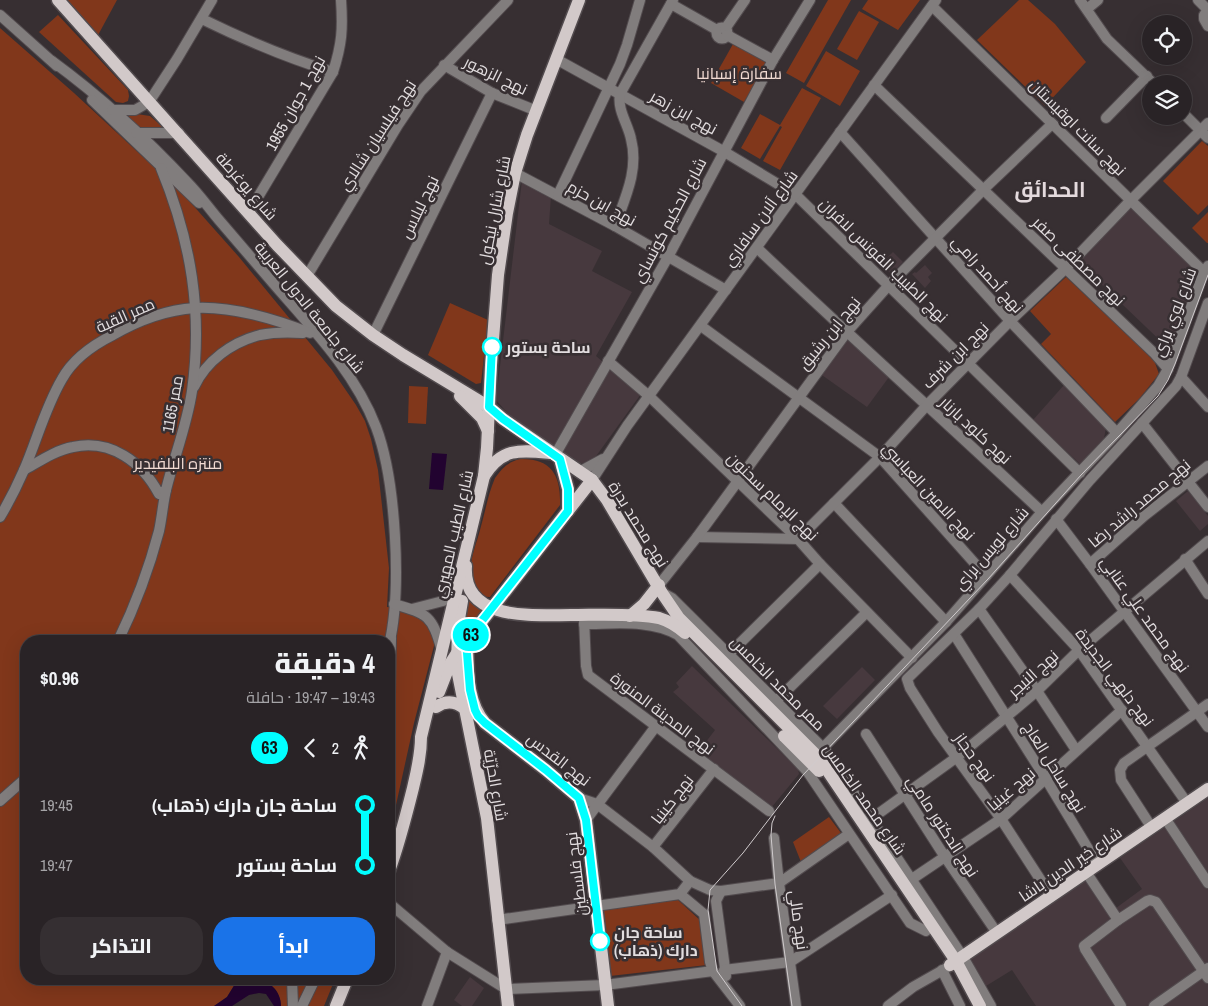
<!DOCTYPE html>
<html lang="ar">
<meta charset="utf-8">
<style>
:root{--surface:#292326;--page:#352f32;--text:#f1f3f6;--muted:#a5a4a7;--line:#454043;--accent:#1a73e8}
body{margin:0;font-family:"Archivo Narrow",Cairo,sans-serif;background:var(--page);color:var(--text);direction:rtl;height:100vh;display:flex;flex-direction:column;font-size:19px;white-space:nowrap}
*{box-sizing:border-box;margin:0}
p{font-size:16px;color:var(--muted)}
.icon{flex:none;width:28px;height:28px;fill:none;stroke:currentColor;stroke-width:2;stroke-linecap:round;stroke-linejoin:round}
.map{position:relative;flex:1;overflow:hidden;direction:ltr}
.drawer{position:absolute;left:20px;top:635px;width:375px;height:350px;display:flex;flex-direction:column;background:var(--surface);border-radius:20px;box-shadow:0 5px 20px #0002,0 0 0 1px var(--line);direction:rtl}
.drawer>*{flex:none}
.badge{padding:0 10px;border-radius:16px;font-size:18px;line-height:32px}
.tools{position:absolute;left:1142px;top:15px;display:grid;gap:10px}
.tools a{display:grid;place-items:center;width:50px;height:50px;border-radius:50%;background:var(--surface);box-shadow:0 5px 20px #0002,0 0 0 1px var(--line);font-size:25px}
.map>.badge{position:absolute;translate:-50% -50%;box-shadow:0 0 0 2px #fff}
.legs{display:flex;align-items:center;gap:8px;height:55px;padding:0 20px;font-size:16px}
.legs p{margin-inline-start:auto}
.summary{display:flex;align-items:center;justify-content:space-between;height:85px;padding:0 20px}
h1{font-size:28px;font-weight:800;line-height:38px}
.button{display:flex;gap:10px;margin-top:auto;padding:10px 20px}
.button a{flex:1;height:58px;border-radius:20px;background:var(--accent);color:#fff;font-size:20px;font-weight:800;line-height:58px;text-align:center}
.button a+a{background:var(--page);color:var(--text)}
ul{padding:0 20px;list-style:none}
li{display:flex;align-items:center;gap:18px;height:60px;font-size:19px}
li i{display:grid;place-items:center;width:8px;height:100%;margin:0 6px;background:currentColor}
li i::after{content:'';width:12px;height:12px;margin:-6px;border:4px solid;border-radius:50%;background:var(--surface)}
li p{margin-inline-start:auto}
li:first-child i{background:linear-gradient(#0000 50%,currentColor 0)}
li:last-child i{background:linear-gradient(currentColor 50%,#0000 0)}
.map>svg:first-child{display:block}
</style>
<div class="map">
<svg width="1208" height="1006" viewBox="0 0 1208 1006">
<rect width="100%" height="100%" fill="#372f32"/>
<g fill="#47393e">
<path d="M 522,180 L 551,196 L 549,224 L 602,251 L 592,271 L 632,292 L 596,356 L 641,394 L 594,459 L 587,463 L 578,463 L 509,415 L 496,400 Z"/>
<path d="M 1131,206 L 1200,273 L 1174,349 L 1169,349 L 1078,262 Z"/>
<path d="M 893,252 L 903,262 L 891,274 L 880,264 Z"/>
<path d="M 925,265 L 932,273 L 928,277 L 931,281 L 925,288 L 912,274 L 915,272 L 916,273 Z"/>
<path d="M 845,338 L 889,377 L 867,407 L 819,373 Z"/>
<path d="M 1064,385 L 1106,428 L 1104,438 L 1080,464 L 1033,420 Z"/>
<path d="M 1188,491 L 1208,516 L 1208,524 L 1200,531 L 1176,501 Z"/>
<path d="M 692,666 L 798,769 L 799,774 L 771,808 L 699,751 L 715,730 L 673,692 L 679,687 L 676,683 Z"/>
<path d="M 862,667 L 875,680 L 837,719 L 823,706 Z"/>
<path d="M 1208,798 L 1208,1006 L 1036,1006 L 1012,970 L 986,986 L 970,959 L 1094,875 L 1116,908 L 1142,889 L 1120,858 Z"/>
<path d="M 470,977 L 484,988 L 472,1006 L 462,1006 L 454,1000 Z"/>
</g>
<g fill="#81371b">
<path d="M 65,0 L 117,0 L 97,37 Z"/>
<path d="M 828,0 L 851,0 L 804,83 L 786,73 Z"/>
<path d="M 868,0 L 920,0 L 898,30 L 862,9 Z"/>
<path d="M 1019,0 L 1028,0 L 1055,24 L 1086,62 L 1045,106 L 977,40 Z"/>
<path d="M 859,11 L 879,22 L 857,60 L 837,49 Z"/>
<path d="M 58,15 L 128,90 L 129,96 L 128,101 L 123,103 L 116,102 L 39,32 Z"/>
<path d="M 0,28 L 74,93 L 183,194 L 239,257 L 332,370 L 356,405 L 365,421 L 371,439 L 378,470 L 389,568 L 387,607 C 424,610 419,609 435,642 L 414,723 L 389,837 L 389,641 L 26,641 L 26,979 L 254,979 L 235,984 L 227,997 L 214,1006 L 0,1006 Z"/>
<path d="M 733,44 L 767,63 L 744,102 L 711,83 Z"/>
<path d="M 826,51 L 860,71 L 840,106 L 806,86 Z"/>
<path d="M 802,88 L 821,98 L 780,170 L 763,161 L 782,127 L 780,126 L 760,159 L 741,148 L 760,114 L 780,125 Z"/>
<path d="M 137,114 L 150,116 L 165,129 L 139,129 L 125,115 Z"/>
<path d="M 1202,141 L 1208,146 L 1208,205 L 1198,215 L 1163,181 Z"/>
<path d="M 1208,212 L 1208,243 L 1207,243 L 1192,228 Z"/>
<path d="M 1066,277 L 1154,360 L 1159,374 L 1139,399 L 1115,422 L 1041,344 L 1051,334 L 1030,311 Z"/>
<path d="M 450,303 L 488,320 L 481,383 L 476,384 L 428,355 Z"/>
<path d="M 409,386 L 428,387 L 426,424 L 408,423 Z"/>
<path d="M 520,459 C 552,458 561,476 560,505 L 490,597 C 477,598 471,578 471,568 C 471,555 477,542 480,530 C 485,513 488,494 495,478 C 502,468 508,462 520,459 Z"/>
<path d="M 464,591 L 468,598 L 483,609 L 461,639 L 461,624 Z"/>
<path d="M 829,817 L 841,833 L 801,862 L 793,842 Z"/>
<path d="M 678,900 L 702,922 L 707,965 L 610,976 L 602,908 Z"/>
<path d="M 259,979 L 335,979 L 324,1006 L 281,1006 C 281,992 271,985 259,979 Z"/>
</g>
<g fill="#220330">
<path d="M 432,453 L 447,454 L 443,490 L 429,489 Z"/>
<path d="M 254,979 C 269,979 281,991 281,1006 L 274,1006 L 266,994 L 259,993 L 249,995 L 232,1006 L 214,1006 L 227,997 L 235,984 Z"/>
</g>
<g fill="none" stroke-linecap="round" stroke-linejoin="round">
<g stroke="#524b4e" stroke-width="12">
<g id="minor">
<path d="M 1080,0 L 1107,39 L 1154,84"/>
<path d="M 1198,0 L 1208,10 L 1204,15 L 1204,19 L 1208,26"/>
<path d="M 671,4 L 717,30"/>
<path d="M 932,6 L 1204,272"/>
<path d="M 1087,9 L 1098,0"/>
<path d="M 0,15 L 57,66"/>
<path d="M 202,19 C 245,40 287,58 333,72"/>
<circle cx="722" cy="33" r="5.5"/>
<path d="M 725,29 L 745,0"/>
<path d="M 727,35 L 773,60"/>
<path d="M 556,59 L 723,151 L 796,195 L 1080,473"/>
<path d="M 52,61 C 101,97 146,138 187,182 C 199,194 208,207 219,220 C 237,241 255,262 273,283 C 311,327 355,372 376,427 C 396,480 402,590 389,645"/>
<path d="M 444,65 L 492,93 L 537,111"/>
<path d="M 92,100 L 199,203"/>
<path d="M 112,110 L 135,110 L 149,102 L 177,59 L 212,0"/>
<path d="M 1184,114 L 1208,138"/>
<path d="M 1106,118 L 1147,76"/>
<path d="M 840,132 L 1010,321 L 1117,433"/>
<path d="M 136,133 L 179,133"/>
<path d="M 515,173 L 615,226 L 726,290"/>
<path d="M 558,195 L 620,64 L 627,45 L 640,0"/>
<path d="M 249,212 L 333,72 C 342,44 343,29 341,0"/>
<path d="M 615,226 C 625,198 639,170 631,139 C 628,124 617,110 620,94 L 673,0"/>
<path d="M 757,248 C 851,337 947,423 1042,512"/>
<path d="M 307,276 L 398,125 L 421,91 L 508,0"/>
<path d="M 701,326 L 880,457 L 986,576"/>
<path d="M 373,335 L 492,93"/>
<path d="M 608,361 L 649,396 L 798,539 L 820,564 L 912,658"/>
<path d="M 1168,369 L 1204,272 L 1208,266"/>
<path d="M 1181,377 L 1208,407"/>
<path d="M 194,387 C 206,361 232,342 260,335 C 274,332 289,332 303,333"/>
<path d="M 1142,423 L 1208,507"/>
<path d="M 555,455 L 668,257 L 773,60 L 810,0"/>
<path d="M 24,470 C 40,461 56,450 73,447 C 111,439 142,462 159,494 L 166,490"/>
<path d="M 579,472 L 603,459"/>
<path d="M 592,480 L 627,426 L 936,0"/>
<path d="M 834,503 L 946,622"/>
<path d="M 0,517 C 9,502 17,486 24,470 C 37,440 45,408 62,379 C 73,359 93,345 113,335 C 137,321 167,310 195,308 C 231,306 276,319 310,333"/>
<path d="M 1056,519 L 1090,564 L 1208,727"/>
<path d="M 697,537 L 798,539 L 880,457 L 927,405 L 1010,321 L 1065,269 L 1131,200 L 1208,123"/>
<path d="M 1185,559 L 1208,594"/>
<path d="M 1090,564 L 1144,516 L 1208,466"/>
<path d="M 1010,575 L 1079,650 L 1187,803"/>
<path d="M 659,585 L 697,537 L 846,333 L 889,285 L 984,189 L 1052,124"/>
<path d="M 663,593 L 672,598 L 826,751 L 963,957 L 991,1006"/>
<path d="M 394,604 C 428,614 432,615 442,651"/>
<path d="M 412,609 L 443,601 L 456,590"/>
<path d="M 979,609 L 1037,691 L 1076,750"/>
<path d="M 584,618 L 586,666 L 588,675 L 769,811"/>
<path d="M 584,624 C 614,624 651,619 678,635 L 807,771 L 910,923 L 926,931"/>
<path d="M 954,634 L 1046,779 L 1098,865"/>
<path d="M 118,641 C 135,606 149,569 159,531 C 162,517 163,503 166,490 C 174,457 187,425 192,391 C 203,312 191,241 161,168"/>
<path d="M 729,654 L 820,564"/>
<path d="M 776,701 L 866,613"/>
<path d="M 866,734 L 945,857 L 997,933"/>
<path d="M 389,750 L 391,638"/>
<path d="M 816,755 L 946,622 L 1042,512 L 1117,433 L 1158,386 L 1168,369 L 1155,354 L 874,85"/>
<path d="M 579,798 L 597,804 L 653,847 L 690,881 L 710,890 L 721,891 L 779,883 L 849,834"/>
<path d="M 0,801 L 26,778"/>
<path d="M 1165,818 L 1208,883"/>
<path d="M 871,819 L 957,757 L 1006,717 L 1037,691 L 1079,650 L 1208,541"/>
<path d="M 586,820 L 656,726"/>
<path d="M 1152,828 L 1121,780 L 1120,770 L 1124,763 L 1208,704"/>
<path d="M 774,838 L 779,883 L 796,1006"/>
<path d="M 653,847 L 714,769"/>
<path d="M 1086,872 L 1118,920 L 1147,901 L 1150,900 L 1156,902 L 1208,978"/>
<path d="M 912,879 L 1001,819 L 1122,710"/>
<path d="M 721,891 L 716,901 L 726,976"/>
<path d="M 680,894 L 704,914 L 710,962 L 713,971 L 740,1006"/>
<path d="M 1051,896 L 1001,819 L 938,732 L 910,688 L 907,679 L 979,609 L 1010,575 L 1090,480 L 1176,386 L 1181,377 L 1208,303"/>
<path d="M 389,903 L 447,952 L 506,989 L 605,985 L 713,971"/>
<path d="M 497,920 L 680,894 L 690,881"/>
<path d="M 1118,920 L 1084,946 L 1085,949 L 1121,1006"/>
<path d="M 724,970 L 790,962 L 892,895"/>
<path d="M 942,970 L 960,1006"/>
<path d="M 292,979 L 293,1006"/>
<path d="M 302,1006 L 315,979"/>
<path d="M 427,1006 L 447,952"/>
<path d="M 888,1006 L 913,987 L 950,966"/>
<path d="M 1154,1006 L 1208,968"/>
</g>
</g>
<g stroke="#524b4e" stroke-width="15">
<g id="major">
<path d="M 58,0 L 277,245 L 336,306 L 373,335 L 403,355 L 489,407 L 503,419 L 592,480 L 607,500 L 662,593 L 679,618 L 819,758 L 956,961 L 980,1006"/>
<path d="M 460,396 L 482,418 L 488,431"/>
<path d="M 560,459 L 568,489 L 568,511"/>
<path d="M 484,476 C 502,447 521,450 551,453"/>
<path d="M 466,566 C 462,622 534,615 571,615 C 597,615 634,613 659,618 C 669,621 677,626 685,633"/>
<path d="M 462,601 L 458,625 L 457,669 L 487,818 L 508,1006"/>
<path d="M 630,616 L 644,604 L 659,585"/>
<path d="M 467,641 C 468,669 466,701 485,723 L 546,770 L 579,798 L 586,820 L 608,1006"/>
<path d="M 439,692 L 450,664 L 457,653 L 592,480"/>
<path d="M 436,707 C 446,700 455,701 464,708"/>
<path d="M 784,736 L 819,771"/>
<path d="M 389,871 C 399,844 406,816 413,788 C 417,771 421,755 421,737 L 484,476 L 487,448 L 491,365 L 498,275 L 507,213 L 515,173 L 527,135 L 579,0"/>
<path d="M 950,965 L 1208,789"/>
<path d="M 336,1006 L 347,979"/>
</g>
</g>
<use href="#minor" stroke="#817d7d" stroke-width="10"/>
<use href="#major" stroke="#d2c9c9" stroke-width="12"/>
<g stroke="#d0cbcd" stroke-width="1">
<path d="M 775,816 L 772,823 L 771,835 L 775,884 L 792,1006"/>
<path d="M 742,1006 L 717,971 L 708,910 L 710,890 L 743,853 L 803,775 L 988,579 L 1081,475 L 1158,396 L 1168,380 L 1175,364 L 1208,275"/>
</g>
</g>
<g fill="none" stroke-linecap="round" stroke-linejoin="round">
<g stroke="#fff" stroke-width="11">
<path id="line-1" d="M 492,347 L 489,407 L 503,419 L 560,459 L 568,489 L 568,511 L 466,641 L 470,690 L 475,710 L 478,716 L 485,723 L 546,770 L 579,798 L 586,820 L 600,941"/>
</g>
<use href="#line-1" stroke="#0ff" stroke-width="8"/>
</g>
<g fill="#fff" stroke="#0ff" stroke-width="2.5">
<circle cx="492" cy="347" r="9"/>
<circle cx="600" cy="941" r="9"/>
</g>
<g text-anchor="middle" stroke-width="5" stroke-linejoin="round" paint-order="stroke">
<g font-size="16" fill="#f1dad2" stroke="#372f32">
<text x="739" y="79">سفارة إسبانيا</text>
<text x="178" y="469">منتزه البلفيدير</text>
</g>
<g font-size="16" fill="#e2dddf" stroke="#372f32">
<text transform="translate(496 75) rotate(26)" y="6">نهج الزهور</text>
<text transform="translate(295 103) rotate(-61)" y="6">نهج 1 جوان 1955</text>
<text transform="translate(684 112) rotate(29)" y="6">نهج ابن زهر</text>
<text transform="translate(1078 127) rotate(45)" y="6">نهج سانت اوقيستان</text>
<text transform="translate(377 135) rotate(-57)" y="6">نهج فيلسيان شالاي</text>
<text transform="translate(247 186) rotate(49)" y="6">شارع يوغرطة</text>
<text transform="translate(602 203) rotate(29)" y="6">نهج ابن حزم</text>
<text transform="translate(419 207) rotate(-64)" y="6">نهج ليلاس</text>
<text transform="translate(494 210) rotate(-79)" y="6">شارع شارل نيكول</text>
<text transform="translate(760 218) rotate(-54)" y="6">شارع آلان سافاري</text>
<text transform="translate(669 220) rotate(-62)" y="6">شارع الحكيم كونساي</text>
<text transform="translate(884 260) rotate(44)" y="6">نهج الطبيب الفونس لافران</text>
<text transform="translate(1079 261) rotate(44)" y="6">نهج مصطفى صفر</text>
<text transform="translate(988 274) rotate(48)" y="6">نهج أحمد رامي</text>
<text transform="translate(310 307) rotate(51)" y="6">شارع جامعة الدول العربية</text>
<text transform="translate(1174 312) rotate(-69)" y="6">شارع لوي براي</text>
<text transform="translate(125 315) rotate(-24)" y="6">ممر القبة</text>
<text transform="translate(829 333) rotate(-51)" y="6">نهج ابن رشيق</text>
<text transform="translate(955 355) rotate(-45)" y="6">نهج ابن شرف</text>
<text transform="translate(172 404) rotate(-80)" y="6">ممر 1165</text>
<text transform="translate(976 430) rotate(43)" y="6">نهج كلود بارنار</text>
<text transform="translate(929 491) rotate(47)" y="6">نهج الامين العباسي</text>
<text transform="translate(773 496) rotate(44)" y="6">نهج الإمام سحنون</text>
<text transform="translate(1139 503) rotate(-40)" y="6">نهج محمد راشد رضا</text>
<text transform="translate(639 524) rotate(58)" y="6">نهج محمد بدرة</text>
<text transform="translate(453 534) rotate(-77)" y="6">شارع الطيب المهيري</text>
<text transform="translate(991 548) rotate(-49)" y="6">شارع لويس براي</text>
<text transform="translate(1145 614) rotate(54)" y="6">نهج محمد علي عنابي</text>
<text transform="translate(1033 673) rotate(-42)" y="6">نهج النيجر</text>
<text transform="translate(1115 677) rotate(53)" y="6">نهج دلهي الجديدة</text>
<text transform="translate(778 683) rotate(45)" y="6">ممر محمد الخامس</text>
<text transform="translate(663 713) rotate(37)" y="6">نهج المدينة المنورة</text>
<text transform="translate(975 757) rotate(54)" y="6">نهج حجاز</text>
<text transform="translate(559 759) rotate(38)" y="6">نهج القدس</text>
<text transform="translate(1055 767) rotate(58)" y="6">نهج ساحل العاج</text>
<text transform="translate(496 785) rotate(80)" y="6">شارع الحرّيّة</text>
<text transform="translate(1011 789) rotate(-40)" y="6">نهج غينيا</text>
<text transform="translate(672 799) rotate(-52)" y="6">نهج كينيا</text>
<text transform="translate(865 799) rotate(55)" y="6">شارع محمد الخامس</text>
<text transform="translate(943 826) rotate(57)" y="6">نهج الدكتور مامي</text>
<text transform="translate(1070 864) rotate(-34)" y="6">شارع خير الدين باشا</text>
<text transform="translate(576 874) rotate(-97)" y="6">نهج فلسطين</text>
<text transform="translate(799 920) rotate(82)" y="6">نهج مالي</text>
</g>
<g font-size="16" font-weight="bold" fill="#e2dddf" stroke="#372f32" text-anchor="start">
<text x="506" y="353">ساحة بستور</text>
<text x="614" y="938">ساحة جان<tspan x="614" dy="18">دارك (ذهاب)</tspan></text>
</g>
<g font-size="21" font-weight="bold" fill="#e4dadd" stroke="#372f32">
<text x="1050" y="197">الحدائق</text>
</g>
</g>
</svg>
<div class="tools">
<a><svg class="icon" aria-label="locate" viewBox="0 0 24 24"><circle cx="12" cy="12" r="6"/><path d="M12 2v4M12 18v4M2 12h4M18 12h4"/></svg></a>
<a><svg class="icon" aria-label="layers" viewBox="0 0 24 24"><path d="M12 4l9 5-9 5-9-5zM3 14l9 5 9-5"/></svg></a>
</div>
<b class="badge" style="left:471px;top:635px;background:#0ff;color:#111">63</b>
<section class="drawer">
<div class="summary"><div><h1>4 دقيقة</h1><p>19:43 – 19:47 · حافلة</p></div><b>$0.96</b></div>
<div class="legs"><svg class="icon" aria-label="walk" viewBox="0 0 24 24"><circle cx="13" cy="4" r="2"/><path d="M13 8l-2 6 4 7M11 14l-3 7M7 12l3-4h3l4 4"/></svg>2<svg class="icon" aria-label="back" viewBox="0 0 24 24"><path d="M15 5l-7 7 7 7"/></svg><b class="badge" style="background:#0ff;color:#111">63</b></div>
<ul>
<li><i style="color:#0ff"></i><b>ساحة جان دارك (ذهاب)</b><p>19:45</p></li>
<li><i style="color:#0ff"></i><b>ساحة بستور</b><p>19:47</p></li>
</ul>
<div class="button"><a>ابدأ</a><a>التذاكر</a></div>
</section>
</div>
